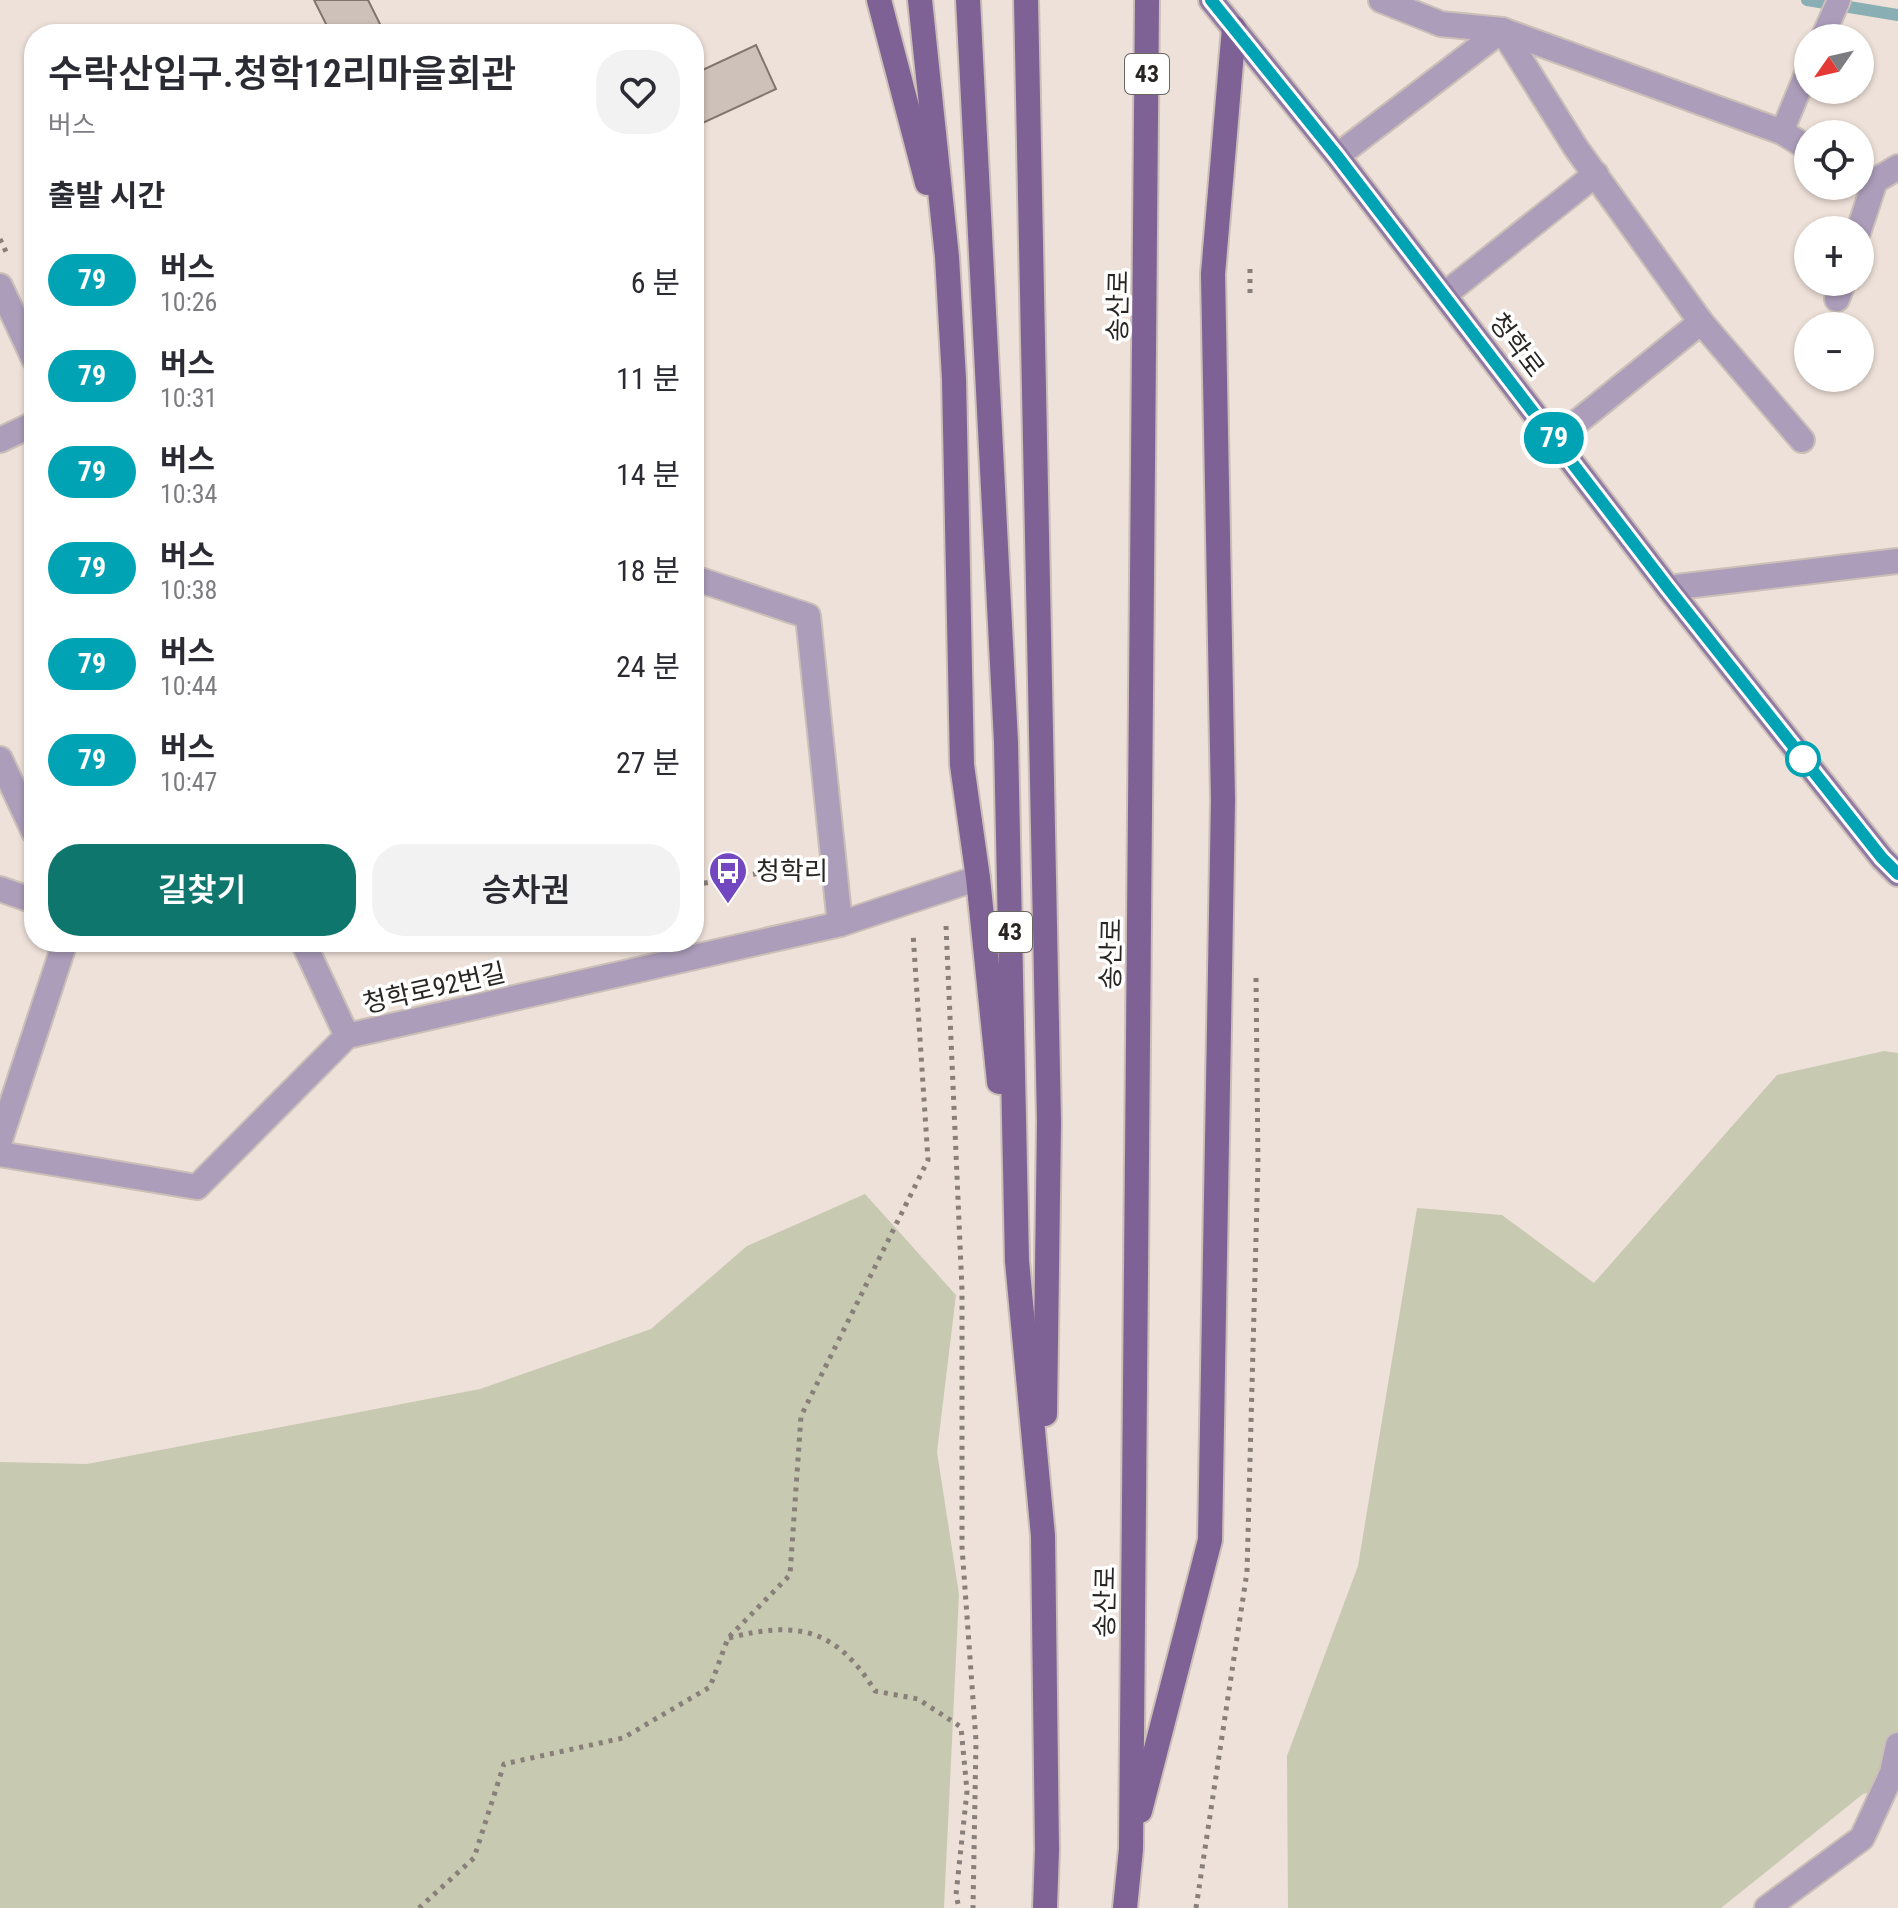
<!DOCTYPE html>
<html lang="ko">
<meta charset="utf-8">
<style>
:root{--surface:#fff;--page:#f2f2f3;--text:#2b2b33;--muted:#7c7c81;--accent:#0f766e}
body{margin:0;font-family:"Roboto Condensed","Noto Sans KR",sans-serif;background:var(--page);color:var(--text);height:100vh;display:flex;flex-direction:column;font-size:30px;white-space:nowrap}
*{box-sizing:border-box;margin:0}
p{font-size:26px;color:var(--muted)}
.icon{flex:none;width:44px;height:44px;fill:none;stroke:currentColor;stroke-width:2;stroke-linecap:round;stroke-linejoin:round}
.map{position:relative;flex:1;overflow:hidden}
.panel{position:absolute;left:24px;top:24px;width:680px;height:928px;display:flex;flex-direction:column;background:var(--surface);border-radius:32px;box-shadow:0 2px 6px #0004}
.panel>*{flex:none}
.badge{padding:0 16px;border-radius:26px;font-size:28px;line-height:52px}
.needle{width:52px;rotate:236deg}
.tools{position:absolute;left:1794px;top:24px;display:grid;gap:16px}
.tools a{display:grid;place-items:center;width:80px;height:80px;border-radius:50%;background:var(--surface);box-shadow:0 2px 6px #0004;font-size:40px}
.map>.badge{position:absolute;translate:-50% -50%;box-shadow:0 0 0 4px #fff}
h2{padding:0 24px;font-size:30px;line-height:72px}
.round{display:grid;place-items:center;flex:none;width:84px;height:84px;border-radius:32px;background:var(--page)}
.summary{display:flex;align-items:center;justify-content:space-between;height:136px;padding:0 24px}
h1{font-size:38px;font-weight:600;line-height:60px}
.button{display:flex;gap:16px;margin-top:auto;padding:16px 24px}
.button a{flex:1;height:92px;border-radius:32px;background:var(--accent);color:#fff;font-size:32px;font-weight:600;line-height:92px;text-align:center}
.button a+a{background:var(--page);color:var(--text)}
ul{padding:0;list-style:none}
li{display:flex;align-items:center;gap:24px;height:96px;padding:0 24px}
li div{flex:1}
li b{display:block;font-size:30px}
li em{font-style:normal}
li .badge{min-width:88px;font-weight:700;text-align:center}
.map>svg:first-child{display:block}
</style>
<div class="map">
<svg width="1898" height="1908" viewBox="0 0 1898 1908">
<rect width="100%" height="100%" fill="#eee1d9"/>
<g fill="#c8c9b1">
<path d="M 1884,1051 L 1898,1053 L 1898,1786 L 1863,1794 L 1721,1908 L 1288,1908 L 1287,1756 L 1358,1566 L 1417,1208 L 1502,1215 L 1594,1283 L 1777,1075 Z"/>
<path d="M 865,1194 L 956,1295 L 937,1452 L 959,1594 L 944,1908 L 0,1908 L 0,1462 L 87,1464 L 480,1389 L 651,1329 L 747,1246 Z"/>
</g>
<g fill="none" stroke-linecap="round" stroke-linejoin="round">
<path stroke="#89aeb3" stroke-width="12" d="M 1807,0 L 1898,15"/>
</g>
<g fill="#cec1ba" stroke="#81766f" stroke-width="2">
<path d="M 314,0 L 368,0 L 385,34 L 331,34 Z"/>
<path d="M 756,45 L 776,89 L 694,127 L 694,74 Z"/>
</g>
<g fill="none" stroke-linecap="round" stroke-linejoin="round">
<g stroke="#cbbfb8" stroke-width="26">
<g id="lane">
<path d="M 1822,38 L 1839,0"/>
<path d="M 1782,132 L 1808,69"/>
</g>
</g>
<g stroke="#cbbfb8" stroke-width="28">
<g id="street">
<path d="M 1381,0 L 1441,24 L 1502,30 L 1576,148 L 1701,322 L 1802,440"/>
<path d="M 1337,156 L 1502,30 L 1782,132 L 1808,148"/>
<path d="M 1862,175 L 1875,181 L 1898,167"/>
<path d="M 1859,230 L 1875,181"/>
<path d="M 0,286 L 34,359"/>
<path d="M 1444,295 L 1596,174"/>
<path d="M 1837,299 L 1843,282"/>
<path d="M 0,440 L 34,424"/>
<path d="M 1555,440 L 1701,322"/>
<path d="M 694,578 L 808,616 L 840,924"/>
<path d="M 1668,588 L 1898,561"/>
<path d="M 0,759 L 34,832"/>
<path d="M 0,889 L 34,901"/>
<path d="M 303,942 L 347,1036"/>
<path d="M 0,1140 L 65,942"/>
<path d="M 0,1154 L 197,1187 L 347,1036 L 840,924 L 978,878"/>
<path d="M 1767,1908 L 1862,1838 L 1892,1773 L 1898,1745"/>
</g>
</g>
<g stroke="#cbbfb8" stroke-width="28">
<path id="secondary" d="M 1211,0 L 1337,156 L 1668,588 L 1882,858 L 1898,874"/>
</g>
<g stroke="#cbbfb8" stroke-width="28">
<g id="primary">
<path d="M 879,0 L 927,183"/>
<path d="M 920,0 L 947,257 L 954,379 L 962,765 L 978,878 L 999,1082"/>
<path d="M 968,0 L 1006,742 L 1017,1261 L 1043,1536 L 1047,1850 L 1045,1908"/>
<path d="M 1026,0 L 1049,1122 L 1045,1414"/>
<path d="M 1140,1811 L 1210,1540 L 1223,800 L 1213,274 L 1234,28"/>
<path d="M 1125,1908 L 1131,1849 L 1147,0"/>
</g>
</g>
<g stroke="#887f7a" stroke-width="5" stroke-dasharray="4 6" stroke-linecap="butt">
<path d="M 0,239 L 8,256"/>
<path d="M 1250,269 L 1250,299"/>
<path d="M 694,885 L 803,865"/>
<path d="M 946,926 L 962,1290 L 962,1547 L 976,1741 L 973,1908"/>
<path d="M 355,942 L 367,942"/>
<path d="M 729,1638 C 797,1620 837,1629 875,1691 L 918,1699 L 961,1727 L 967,1791 L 956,1895 L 959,1908"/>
<path d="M 419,1908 L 474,1858 L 504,1764 L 623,1738 L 710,1687 L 728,1638 L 790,1575 L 801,1416 L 928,1160 L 913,933"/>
<path d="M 1196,1908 L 1247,1572 L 1258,1163 L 1256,977"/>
</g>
<use href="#lane" stroke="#ac9dba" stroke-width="22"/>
<use href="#street" stroke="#ac9dba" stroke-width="24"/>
<use href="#secondary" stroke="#917aa4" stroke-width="24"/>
<use href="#primary" stroke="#7e6195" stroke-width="24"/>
</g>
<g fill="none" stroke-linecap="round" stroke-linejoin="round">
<g stroke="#fff" stroke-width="18">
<path id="line" d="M 1211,0 L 1337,156 L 1668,588 L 1882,858 L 1898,874"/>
</g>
<use href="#line" stroke="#00a3b4" stroke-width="12"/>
</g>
<defs>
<g id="bus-pin" transform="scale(2)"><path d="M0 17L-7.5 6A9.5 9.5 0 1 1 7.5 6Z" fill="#7247c0" stroke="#fff"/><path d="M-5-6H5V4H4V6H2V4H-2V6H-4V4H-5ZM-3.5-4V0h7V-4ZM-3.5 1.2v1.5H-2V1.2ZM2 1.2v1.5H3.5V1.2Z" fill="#fff"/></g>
</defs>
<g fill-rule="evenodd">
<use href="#bus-pin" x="728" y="871"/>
</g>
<circle fill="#fff" stroke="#00a3b4" stroke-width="4" cx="1803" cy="759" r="16"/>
<g text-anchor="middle" stroke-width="7" stroke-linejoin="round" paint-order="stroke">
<g fill="#fff" stroke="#696664" stroke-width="2">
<rect x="1125" y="54" width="44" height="40" rx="6"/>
<rect x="988" y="912" width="44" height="40" rx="6"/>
</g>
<g font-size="24" font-weight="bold" fill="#292522">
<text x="1147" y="82">43</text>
<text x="1010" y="940">43</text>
</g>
<g font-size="26" fill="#292522" stroke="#fff">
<text transform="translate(1118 306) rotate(-89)" y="9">송산로</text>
<text transform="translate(1517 345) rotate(53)" y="9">청학로</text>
<text transform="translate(1111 954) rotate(-89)" y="9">송산로</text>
<text transform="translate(434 988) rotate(-13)" y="9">청학로92번길</text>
<text transform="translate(1105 1602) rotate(-89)" y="9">송산로</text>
</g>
<g font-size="26" fill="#292522" stroke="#fff" text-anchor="start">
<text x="756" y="880">청학리</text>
</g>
</g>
</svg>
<div class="tools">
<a><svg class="needle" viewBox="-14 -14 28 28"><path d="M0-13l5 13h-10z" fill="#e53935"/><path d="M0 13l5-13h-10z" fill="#7c7c81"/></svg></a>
<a><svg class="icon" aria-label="locate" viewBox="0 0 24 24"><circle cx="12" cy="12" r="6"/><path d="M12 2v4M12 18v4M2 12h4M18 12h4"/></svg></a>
<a>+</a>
<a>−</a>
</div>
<b class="badge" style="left:1554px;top:438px;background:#00a3b4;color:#fff">79</b>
<section class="panel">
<div class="summary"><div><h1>수락산입구.청학12리마을회관</h1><p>버스</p></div><a class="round"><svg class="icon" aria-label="heart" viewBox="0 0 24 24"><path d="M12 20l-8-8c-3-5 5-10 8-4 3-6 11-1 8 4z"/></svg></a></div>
<h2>출발 시간</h2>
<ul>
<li><span class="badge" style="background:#00a3b4;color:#fff">79</span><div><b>버스</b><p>10:26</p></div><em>6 분</em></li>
<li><span class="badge" style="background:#00a3b4;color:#fff">79</span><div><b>버스</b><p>10:31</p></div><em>11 분</em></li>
<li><span class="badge" style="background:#00a3b4;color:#fff">79</span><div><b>버스</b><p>10:34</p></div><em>14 분</em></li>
<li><span class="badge" style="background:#00a3b4;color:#fff">79</span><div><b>버스</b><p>10:38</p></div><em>18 분</em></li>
<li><span class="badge" style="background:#00a3b4;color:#fff">79</span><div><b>버스</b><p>10:44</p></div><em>24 분</em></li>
<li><span class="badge" style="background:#00a3b4;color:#fff">79</span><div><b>버스</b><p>10:47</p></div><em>27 분</em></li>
</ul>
<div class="button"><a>길찾기</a><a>승차권</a></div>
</section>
</div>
